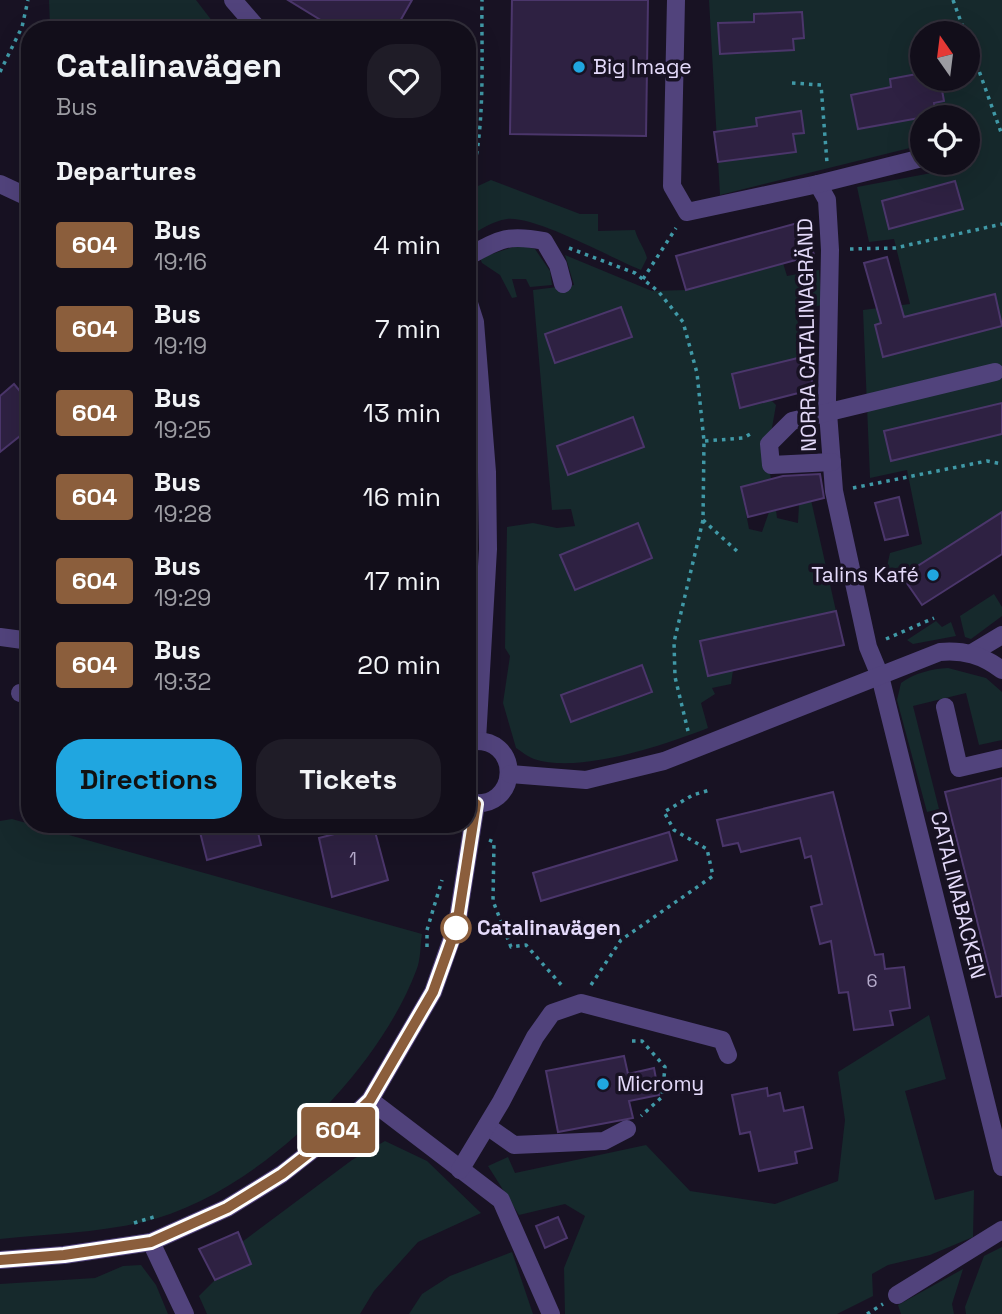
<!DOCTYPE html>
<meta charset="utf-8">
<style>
:root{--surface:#120e1a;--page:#1f1c27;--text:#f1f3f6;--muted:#9c9ca2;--line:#312e39;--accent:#20a6e0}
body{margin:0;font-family:"Space Grotesk",sans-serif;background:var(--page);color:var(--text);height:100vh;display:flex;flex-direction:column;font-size:26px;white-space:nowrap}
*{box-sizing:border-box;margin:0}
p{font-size:23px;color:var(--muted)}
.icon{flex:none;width:38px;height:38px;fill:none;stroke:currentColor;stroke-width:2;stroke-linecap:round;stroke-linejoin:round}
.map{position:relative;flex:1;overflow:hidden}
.details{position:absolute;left:21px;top:21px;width:455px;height:812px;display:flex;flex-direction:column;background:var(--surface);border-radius:28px;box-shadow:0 7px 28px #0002,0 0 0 2px var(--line)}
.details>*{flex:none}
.badge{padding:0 14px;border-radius:5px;font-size:24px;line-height:46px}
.needle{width:46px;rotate:346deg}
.buttons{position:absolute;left:910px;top:21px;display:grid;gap:14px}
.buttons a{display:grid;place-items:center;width:70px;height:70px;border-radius:50%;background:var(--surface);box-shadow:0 7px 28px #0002,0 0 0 2px var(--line);font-size:35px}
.map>.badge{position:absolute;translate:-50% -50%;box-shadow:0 0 0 4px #fff}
h2{padding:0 35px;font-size:26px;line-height:63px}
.round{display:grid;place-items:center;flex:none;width:74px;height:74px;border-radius:28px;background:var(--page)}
.head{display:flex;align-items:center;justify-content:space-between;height:119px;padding:0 35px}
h1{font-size:33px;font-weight:700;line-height:52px}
.button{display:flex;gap:14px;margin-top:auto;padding:14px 35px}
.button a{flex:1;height:80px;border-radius:28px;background:var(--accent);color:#111;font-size:28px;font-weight:700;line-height:80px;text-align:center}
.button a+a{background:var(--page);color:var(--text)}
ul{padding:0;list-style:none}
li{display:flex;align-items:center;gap:21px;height:84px;padding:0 35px}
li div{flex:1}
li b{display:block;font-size:26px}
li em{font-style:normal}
li .badge{min-width:77px;font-weight:700;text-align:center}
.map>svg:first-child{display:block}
</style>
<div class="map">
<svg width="1002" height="1314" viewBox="0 0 1002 1314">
<rect width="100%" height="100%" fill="#181223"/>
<g fill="#16292c" fill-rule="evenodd">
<path d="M 49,0 L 196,0 L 219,30 L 57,30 L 50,26 Z"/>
<path d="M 709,0 L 1002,0 L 1002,512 L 902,576 L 886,571 L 890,553 L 922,544 L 907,470 L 870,478 L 863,310 L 910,304 L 894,239 L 869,242 L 857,187 L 958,168 L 959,163 L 968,163 L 968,117 L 922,117 L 922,145 L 720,195 ZM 922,33 L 968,33 L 968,79 L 922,79 Z"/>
<path d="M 491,180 L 580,214 L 598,214 L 598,231 L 635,230 C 638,241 644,247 647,258 L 641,270 C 611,258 536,216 507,219 C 493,221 479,230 467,238 L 467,191 Z"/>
<path d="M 519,245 L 535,249 L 550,271 L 552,285 L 530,287 L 526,279 L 512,279 L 517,297 L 512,298 L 500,275 L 482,263 L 480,258 Z"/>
<path d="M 565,255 L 652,291 L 686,290 L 783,263 L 787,276 L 819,270 L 822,305 L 795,311 L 806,356 L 732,375 L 740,407 L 771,400 L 776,405 L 767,456 L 771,479 L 741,487 L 749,529 L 762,532 L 769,512 L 776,510 L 777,518 L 798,523 L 799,504 L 811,500 L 836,611 L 701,641 L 733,670 L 731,684 L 712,688 L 715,694 L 701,703 L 708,728 C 664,745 580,774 534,759 C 528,757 521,751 516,748 L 503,703 L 510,656 L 505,648 L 507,527 L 533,523 L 557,528 L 575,526 L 571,509 L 552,510 L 533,290 L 574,285 ZM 545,335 L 631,337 L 556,363 ZM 633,418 L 643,447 L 567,475 L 557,446 ZM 637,523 L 652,558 L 575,590 L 560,555 ZM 642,665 L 652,693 L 570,722 L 561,695 Z"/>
<path d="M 994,594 L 1002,607 L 1002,616 L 971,639 L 965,637 L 960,616 Z"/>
<path d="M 936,621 L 942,627 L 951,622 L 956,636 L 913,644 L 907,640 Z"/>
<path d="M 948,668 L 986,678 L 1002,692 L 1002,740 L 979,745 L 966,693 L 913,706 L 939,809 L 927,812 L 897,700 L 901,683 C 915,673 931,669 948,668 Z"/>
<path d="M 12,819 L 422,934 C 420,946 421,960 416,971 C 376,1076 254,1196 143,1222 C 96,1233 47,1234 0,1239 L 0,821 Z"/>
<path d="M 929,1015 L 946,1079 L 905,1091 L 935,1200 L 974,1190 L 973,1237 L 930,1255 L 888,1265 L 872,1274 L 873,1296 L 837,1314 L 565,1314 L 564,1268 L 585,1216 L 565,1204 L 519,1215 L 488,1166 L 508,1157 L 515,1173 L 646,1145 L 690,1191 L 775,1204 L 838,1181 L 845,1120 L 838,1072 Z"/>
<path d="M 385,1141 L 427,1161 L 481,1213 L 418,1242 L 374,1291 L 360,1314 L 207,1314 L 199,1296 L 215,1280 L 251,1264 L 242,1242 L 352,1160 Z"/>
<path d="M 1002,1247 L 1002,1314 L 966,1314 L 965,1307 L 984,1256 Z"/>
<path d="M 512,1252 L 533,1314 L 409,1314 L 422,1294 L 450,1276 Z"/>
<path d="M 141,1265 L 156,1285 L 168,1314 L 0,1314 L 0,1284 L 95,1278 L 123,1266 Z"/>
<path d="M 963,1269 L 952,1304 L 954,1314 L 901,1314 L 898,1305 Z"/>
</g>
<g fill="#2e2142" stroke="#4b366b" stroke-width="2">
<path d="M 288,0 L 412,0 L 395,30 L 337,30 Z"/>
<path d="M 512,0 L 648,0 L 646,136 L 510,134 Z"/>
<path d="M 802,12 L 804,38 L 793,39 L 794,50 L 720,54 L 718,23 L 754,22 L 754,14 Z"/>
<path d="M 922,73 L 922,79 L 940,79 L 944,101 L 934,103 L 936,115 L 858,129 L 851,95 L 891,87 L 890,79 Z"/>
<path d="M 801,111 L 804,133 L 793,134 L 796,152 L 718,162 L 714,132 L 757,126 L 756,118 Z"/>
<path d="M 955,181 L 963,209 L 889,229 L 882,201 Z"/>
<path d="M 805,221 L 814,255 L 686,290 L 676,256 Z"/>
<path d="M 887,257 L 904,317 L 995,294 L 1002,326 L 883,357 L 875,325 L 881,323 L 864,263 Z"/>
<path d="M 621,307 L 632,337 L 555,363 L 545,334 Z"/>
<path d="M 806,356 L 814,389 L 740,408 L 732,374 Z"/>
<path d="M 14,384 L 30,403 L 30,428 L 0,452 L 0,396 Z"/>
<path d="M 1002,403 L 1002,434 L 891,461 L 884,431 Z"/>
<path d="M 633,417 L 644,447 L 568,475 L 557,446 Z"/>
<path d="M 820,474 L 824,498 L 748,517 L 741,487 L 783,476 Z"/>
<path d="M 899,497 L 908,535 L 885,540 L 875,503 Z"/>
<path d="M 1002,512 L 1002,554 L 922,605 L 902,576 Z"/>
<path d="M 638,523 L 652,558 L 575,590 L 560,555 Z"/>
<path d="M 836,611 L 844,645 L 708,676 L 700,641 Z"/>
<path d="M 642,665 L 652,692 L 571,722 L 561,695 Z"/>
<path d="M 1002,778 L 1002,996 L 996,997 L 945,792 Z"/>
<path d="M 833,792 L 875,955 L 883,954 L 885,969 L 904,967 L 910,1008 L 890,1011 L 893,1025 L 854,1030 L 848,992 L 839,993 L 831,941 L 820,944 L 811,907 L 822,904 L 811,856 L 805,858 L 800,838 L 741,852 L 738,843 L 723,846 L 717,820 Z"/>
<path d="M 198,824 L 256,824 L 261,845 L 207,860 Z"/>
<path d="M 373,824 L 388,880 L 332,897 L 319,838 Z"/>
<path d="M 669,832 L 677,860 L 541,901 L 533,873 Z"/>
<path d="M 624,1056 L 628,1074 L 654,1068 L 659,1095 L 629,1101 L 633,1118 L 558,1132 L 546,1071 Z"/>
<path d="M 767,1088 L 768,1096 L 780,1093 L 784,1111 L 803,1107 L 812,1148 L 795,1152 L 797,1163 L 759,1171 L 750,1132 L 740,1134 L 732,1095 Z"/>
<path d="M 558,1217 L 567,1238 L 545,1248 L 536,1226 Z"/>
<path d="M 238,1232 L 251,1264 L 215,1280 L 199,1249 Z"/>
</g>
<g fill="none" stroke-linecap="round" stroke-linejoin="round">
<g stroke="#4099a7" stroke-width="3.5" stroke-dasharray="3.5 5" stroke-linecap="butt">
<path d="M 953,0 L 965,33"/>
<path d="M 968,40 L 1002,135"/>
<path d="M 0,72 L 22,27 L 28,0"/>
<path d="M 792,83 L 821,85 L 827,163"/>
<path d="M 467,187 C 487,145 481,49 482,0"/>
<path d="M 569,248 L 635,273 L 658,291 L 683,322 L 697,373 L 704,441 L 703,520 L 674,642 L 675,677 L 688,731"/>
<path d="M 850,249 L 895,248 L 1002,224"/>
<path d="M 643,279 L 676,228"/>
<path d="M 705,441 L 743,438 L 752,433"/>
<path d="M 853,488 L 987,461 L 1002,464"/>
<path d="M 703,520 L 739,553"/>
<path d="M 886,639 L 934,618"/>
<path d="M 489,840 L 494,842 L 493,901 L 511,947 L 526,945 L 564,988"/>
<path d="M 427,947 L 427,930 L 442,880"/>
<path d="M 591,985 L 621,940 L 713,876 L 707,849 L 674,830 L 664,812 L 693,795 L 710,790"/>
<path d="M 632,1041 L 642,1041 L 665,1067 L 662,1097 L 641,1116"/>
<path d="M 134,1223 L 157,1216"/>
<path d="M 867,1314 L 883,1304"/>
</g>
<g stroke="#51437c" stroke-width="18">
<path d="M 233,0 L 259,30"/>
<path d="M 676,0 L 672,186 L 687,212 L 818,184 L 827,200 L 830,250 L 827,400 L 834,491 L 868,647 L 880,676 L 1002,1167"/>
<path d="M 0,184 L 30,198"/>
<path d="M 818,184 L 922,158"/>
<path d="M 467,257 C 500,239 507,234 544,241 L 558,265 L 563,284"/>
<path d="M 467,297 L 475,322 L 487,472 L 488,549 L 477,740"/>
<path d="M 832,462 L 771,465 L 769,444 L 792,421 L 995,372"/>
<path d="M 0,637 L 30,641"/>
<path d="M 972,653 L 1002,635"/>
<path d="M 20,693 L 30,696"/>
<path d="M 945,707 L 959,768 L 1002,758"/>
<path d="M 467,742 C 524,732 521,814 467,802"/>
<path d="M 510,774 L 586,780 L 664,761 L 940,652 C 964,650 982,655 1002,670"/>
<path d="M 370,1100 L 501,1200 L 551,1314"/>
<path d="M 487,1126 L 514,1145 L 604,1141 L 627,1129"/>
<path d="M 460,1170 L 501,1102 L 535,1037 L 552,1013 L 581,1003 L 722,1040 L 728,1055"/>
<path d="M 151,1242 L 185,1314"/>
<path d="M 0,1260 L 64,1255 L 151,1242 L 227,1208 L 282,1174 L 342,1127 L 370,1100 L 433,992 L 457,924 L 476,804"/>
<path d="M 897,1295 L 1002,1230"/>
</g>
</g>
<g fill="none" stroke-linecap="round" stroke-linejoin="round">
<g stroke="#fff" stroke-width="16">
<path id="line" d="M 0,1260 L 64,1255 L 151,1242 L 227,1208 L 282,1174 L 342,1127 L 370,1100 L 433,992 L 457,925 L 476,804 L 467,802"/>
</g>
<use href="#line" stroke="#8b5e3c" stroke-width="10"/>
</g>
<g fill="#20a6e0" stroke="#181223" stroke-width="2.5">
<circle cx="579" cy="67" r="7"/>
<circle cx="933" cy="575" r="7"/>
<circle cx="603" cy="1084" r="7"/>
</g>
<circle fill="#fff" stroke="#8b5e3c" stroke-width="3.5" cx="456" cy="928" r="14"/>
<g text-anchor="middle" stroke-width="7" stroke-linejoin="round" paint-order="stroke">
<g font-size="18" fill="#b6accc">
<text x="353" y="865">1</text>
<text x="872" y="987">6</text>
</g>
<g font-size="21" fill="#e4dafa" stroke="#181223" text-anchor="start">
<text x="593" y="74">Big Image</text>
<text x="919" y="582" text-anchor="end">Talins Kafé</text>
<text x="617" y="1091">Micromy</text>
</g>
<g font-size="21" fill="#e4dafa" stroke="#181223">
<text transform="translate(807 335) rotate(-91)" y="7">NORRA CATALINAGRÄND</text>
<text transform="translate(958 895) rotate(76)" y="7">CATALINABACKEN</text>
</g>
<g font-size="21" font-weight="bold" fill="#e4dafa" stroke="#181223" text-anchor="start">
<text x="477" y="935">Catalinavägen</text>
</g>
</g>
</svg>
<div class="buttons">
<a><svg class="needle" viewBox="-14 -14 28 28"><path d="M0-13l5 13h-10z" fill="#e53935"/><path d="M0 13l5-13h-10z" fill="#9c9ca2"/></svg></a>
<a><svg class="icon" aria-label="locate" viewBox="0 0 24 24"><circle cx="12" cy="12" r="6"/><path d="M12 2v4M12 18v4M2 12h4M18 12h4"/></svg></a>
</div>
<b class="badge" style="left:338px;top:1130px;background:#8b5e3c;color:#fff">604</b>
<section class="details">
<div class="head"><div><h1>Catalinavägen</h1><p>Bus</p></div><a class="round"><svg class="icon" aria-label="heart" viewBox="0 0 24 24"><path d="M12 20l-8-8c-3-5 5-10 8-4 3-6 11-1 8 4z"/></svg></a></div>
<h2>Departures</h2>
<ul>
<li><span class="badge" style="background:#8b5e3c;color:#fff">604</span><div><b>Bus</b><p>19:16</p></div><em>4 min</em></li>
<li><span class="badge" style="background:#8b5e3c;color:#fff">604</span><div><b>Bus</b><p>19:19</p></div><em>7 min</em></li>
<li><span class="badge" style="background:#8b5e3c;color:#fff">604</span><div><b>Bus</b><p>19:25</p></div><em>13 min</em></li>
<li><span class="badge" style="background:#8b5e3c;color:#fff">604</span><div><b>Bus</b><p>19:28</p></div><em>16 min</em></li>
<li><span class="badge" style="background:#8b5e3c;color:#fff">604</span><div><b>Bus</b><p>19:29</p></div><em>17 min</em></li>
<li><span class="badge" style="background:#8b5e3c;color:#fff">604</span><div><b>Bus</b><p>19:32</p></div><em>20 min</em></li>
</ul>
<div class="button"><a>Directions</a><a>Tickets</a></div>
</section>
</div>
